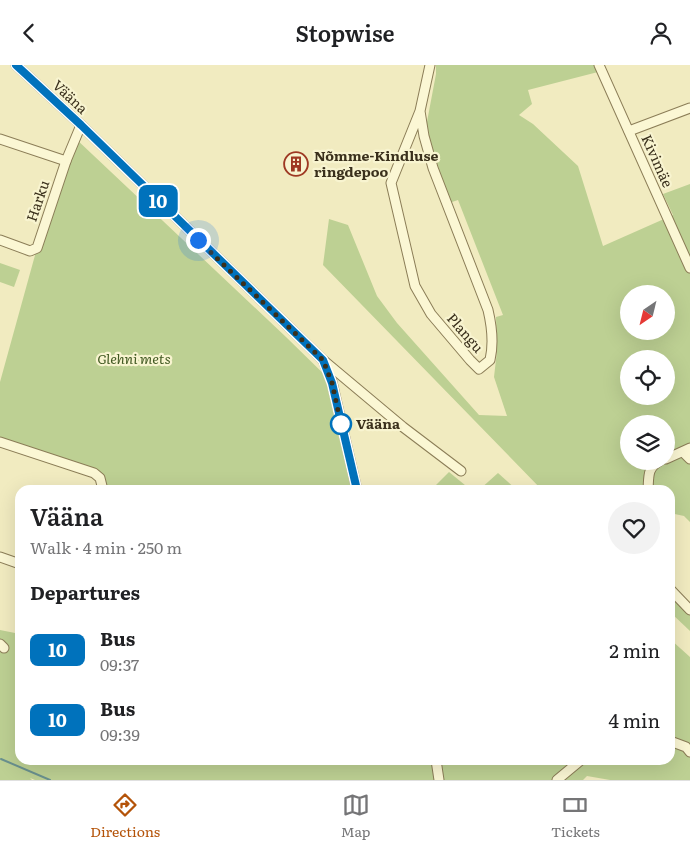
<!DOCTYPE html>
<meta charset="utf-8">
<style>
:root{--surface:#fff;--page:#f2f2f2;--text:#202124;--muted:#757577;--line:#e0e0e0;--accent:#b45309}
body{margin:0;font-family:Literata,serif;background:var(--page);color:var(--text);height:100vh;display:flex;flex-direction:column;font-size:19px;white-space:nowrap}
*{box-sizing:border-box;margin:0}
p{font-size:16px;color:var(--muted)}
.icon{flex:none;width:28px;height:28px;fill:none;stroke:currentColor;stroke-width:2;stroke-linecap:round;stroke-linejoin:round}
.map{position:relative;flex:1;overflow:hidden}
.sheet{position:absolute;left:15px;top:420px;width:660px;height:280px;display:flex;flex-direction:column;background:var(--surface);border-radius:15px;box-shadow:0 5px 20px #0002}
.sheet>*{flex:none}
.badge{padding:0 10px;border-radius:8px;font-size:18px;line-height:32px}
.needle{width:32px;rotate:215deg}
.fabs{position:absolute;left:620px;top:220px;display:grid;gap:10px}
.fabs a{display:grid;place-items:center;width:55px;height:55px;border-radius:50%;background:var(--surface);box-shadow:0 5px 20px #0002;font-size:25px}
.you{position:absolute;width:25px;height:25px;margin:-12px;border:4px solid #fff;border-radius:50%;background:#1a73e8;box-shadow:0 0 0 8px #1a73e833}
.map>.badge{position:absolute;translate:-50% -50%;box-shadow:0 0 0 2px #fff}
h2{padding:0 15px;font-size:19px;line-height:45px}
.round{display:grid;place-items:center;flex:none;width:52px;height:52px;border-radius:26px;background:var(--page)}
.overview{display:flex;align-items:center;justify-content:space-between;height:85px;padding:0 15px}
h1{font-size:24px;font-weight:600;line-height:38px}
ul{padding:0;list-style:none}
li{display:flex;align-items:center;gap:15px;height:70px;padding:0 15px}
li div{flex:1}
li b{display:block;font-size:19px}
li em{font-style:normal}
li .badge{min-width:55px;font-weight:700;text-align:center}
header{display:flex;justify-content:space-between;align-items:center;height:65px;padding:0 15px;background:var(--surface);font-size:22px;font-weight:600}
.tabs{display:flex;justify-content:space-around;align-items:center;height:70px;border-top:1px solid var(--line);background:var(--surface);font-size:14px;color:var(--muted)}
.tabs a{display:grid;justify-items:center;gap:2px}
.tabs .on{color:var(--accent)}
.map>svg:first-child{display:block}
</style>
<header><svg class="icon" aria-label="back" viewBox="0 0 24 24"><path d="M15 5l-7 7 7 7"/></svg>Stopwise<svg class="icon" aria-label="person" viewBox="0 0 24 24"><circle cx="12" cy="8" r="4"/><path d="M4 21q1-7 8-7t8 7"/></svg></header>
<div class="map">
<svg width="690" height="715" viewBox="0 0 690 715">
<rect width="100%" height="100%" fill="#f1ebc0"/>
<g fill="#bdd093" fill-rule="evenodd">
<path d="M 436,0 L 594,0 L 598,7 L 528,25 L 532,39 L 519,50 L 533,59 L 578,101 L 603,181 L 673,150 L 663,129 L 690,119 L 690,457 L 684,451 L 670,448 L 670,425 L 542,425 L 323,200 L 329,154 L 348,160 L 377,231 L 397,258 L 479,350 L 507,351 L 494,312 L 497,286 L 496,252 L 503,250 L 458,135 L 449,138 L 426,62 L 436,9 ZM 629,229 L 666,229 L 666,266 L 629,266 ZM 629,294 L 666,294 L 666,331 L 629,331 ZM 629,359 L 666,359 L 666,396 L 629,396 Z"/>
<path d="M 75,73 L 286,272 L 332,317 L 357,425 L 103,425 L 100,413 L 0,377 L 0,317 L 37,183 Z"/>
<path d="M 0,198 L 20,205 L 14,222 L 0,217 Z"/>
<path d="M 449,407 L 471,425 L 431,425 Z"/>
<path d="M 498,408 L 517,425 L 479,425 Z"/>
<path d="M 670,530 L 690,550 L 690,566 L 670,547 Z"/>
<path d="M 0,565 L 20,569 L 20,695 L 670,695 L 670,574 L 690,592 L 690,715 L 610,715 L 587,711 L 583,715 L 35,715 L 30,713 L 32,715 L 0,715 Z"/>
</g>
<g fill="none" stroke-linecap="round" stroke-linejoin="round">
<path stroke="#6a918f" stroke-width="2" d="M 1,694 L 50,715"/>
<g stroke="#8b7d57" stroke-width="11">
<g id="minor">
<path d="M 16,0 L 81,60 L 323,295 L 403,362 L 461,406"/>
<path d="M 599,0 L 690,203"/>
<path d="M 420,46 L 391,118 L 415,221 L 431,249 L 470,295 L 479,304 L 490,295 C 494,278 492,262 488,245 L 433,103 L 424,71 L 420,46 L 430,0"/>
<path d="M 629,66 L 690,43"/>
<path d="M 0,74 L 66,96"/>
<path d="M 0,175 L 30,186 L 37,183 L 66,96 L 81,60"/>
<path d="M 323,295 L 332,317 L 357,425"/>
<path d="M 0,377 L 94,408 L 100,413 L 103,425"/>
<path d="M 683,387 L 690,394"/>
<path d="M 666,394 L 690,383"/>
<path d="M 648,425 C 649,411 647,403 660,396"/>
<path d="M 0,492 L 20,499"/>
<path d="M 670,524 L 690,545"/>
<path d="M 0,579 L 4,583"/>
<path d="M 670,676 L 686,682 L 690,687"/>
<path d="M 436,695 L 439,715"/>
<path d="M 557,715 L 581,695"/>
</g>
</g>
<use href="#minor" stroke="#fbf7d4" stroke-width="9"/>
</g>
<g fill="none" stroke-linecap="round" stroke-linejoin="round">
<g stroke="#fff" stroke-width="11">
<path id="line" d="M 16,0 L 81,60 L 323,295 L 332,318 L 357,425"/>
</g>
<use href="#line" stroke="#0072bc" stroke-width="8"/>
<path stroke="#3a301c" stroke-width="5" stroke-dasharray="0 9" d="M 198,175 L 323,295 L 332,318 L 341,359"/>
</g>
<defs>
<g id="building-ring" transform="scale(1.25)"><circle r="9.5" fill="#f8f4d0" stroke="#9e3923" stroke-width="1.5"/><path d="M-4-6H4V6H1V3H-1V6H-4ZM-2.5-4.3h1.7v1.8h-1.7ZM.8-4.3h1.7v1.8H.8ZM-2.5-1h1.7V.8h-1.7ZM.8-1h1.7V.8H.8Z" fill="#9e3923"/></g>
</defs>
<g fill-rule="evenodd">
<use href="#building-ring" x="296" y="99"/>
</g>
<circle fill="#fff" stroke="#0072bc" stroke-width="2.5" cx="341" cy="359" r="10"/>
<g text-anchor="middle" stroke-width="4.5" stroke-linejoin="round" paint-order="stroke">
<g font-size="14" fill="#3a301c" stroke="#f8f4d0">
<text transform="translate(70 32) rotate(43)" y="5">Vääna</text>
<text transform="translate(657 96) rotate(66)" y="5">Kivimäe</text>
<text transform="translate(38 136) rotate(-71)" y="5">Harku</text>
<text transform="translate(465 268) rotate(49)" y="5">Plangu</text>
</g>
<g font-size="14" font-weight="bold" fill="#3a301c" stroke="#f8f4d0" text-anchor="start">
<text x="314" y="96">Nõmme-Kindluse<tspan x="314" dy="16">ringdepoo</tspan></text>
</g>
<g font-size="14" font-style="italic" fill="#405821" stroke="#f8f4d0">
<text x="134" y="299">Glehni mets</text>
</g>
<g font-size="14" font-weight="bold" fill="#3a301c" stroke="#f8f4d0" text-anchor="start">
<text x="356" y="364">Vääna</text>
</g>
</g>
</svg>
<div class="fabs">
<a><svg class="needle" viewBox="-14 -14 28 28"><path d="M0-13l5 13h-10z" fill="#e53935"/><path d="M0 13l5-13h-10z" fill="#757577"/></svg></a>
<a><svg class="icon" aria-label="locate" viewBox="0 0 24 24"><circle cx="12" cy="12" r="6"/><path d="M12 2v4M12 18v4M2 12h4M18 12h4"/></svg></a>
<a><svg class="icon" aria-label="layers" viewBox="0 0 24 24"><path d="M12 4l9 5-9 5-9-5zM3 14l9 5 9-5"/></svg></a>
</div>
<div class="you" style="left:198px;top:175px"></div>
<b class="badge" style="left:158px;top:136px;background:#0072bc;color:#fff">10</b>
<section class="sheet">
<div class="overview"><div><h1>Vääna</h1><p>Walk · 4 min · 250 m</p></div><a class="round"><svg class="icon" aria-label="heart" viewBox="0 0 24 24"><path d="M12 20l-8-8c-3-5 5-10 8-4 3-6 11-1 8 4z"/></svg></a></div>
<h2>Departures</h2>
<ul>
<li><span class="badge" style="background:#0072bc;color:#fff">10</span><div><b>Bus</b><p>09:37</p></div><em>2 min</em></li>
<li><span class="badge" style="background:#0072bc;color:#fff">10</span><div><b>Bus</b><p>09:39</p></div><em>4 min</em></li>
</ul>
</section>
</div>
<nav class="tabs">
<a class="on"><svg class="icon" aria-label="directions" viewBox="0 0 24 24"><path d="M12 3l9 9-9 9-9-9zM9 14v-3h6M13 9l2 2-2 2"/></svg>Directions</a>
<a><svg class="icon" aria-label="map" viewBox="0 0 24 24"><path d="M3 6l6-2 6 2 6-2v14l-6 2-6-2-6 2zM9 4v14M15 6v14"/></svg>Map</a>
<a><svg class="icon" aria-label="tickets" viewBox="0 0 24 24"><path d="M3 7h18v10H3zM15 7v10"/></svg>Tickets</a>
</nav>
